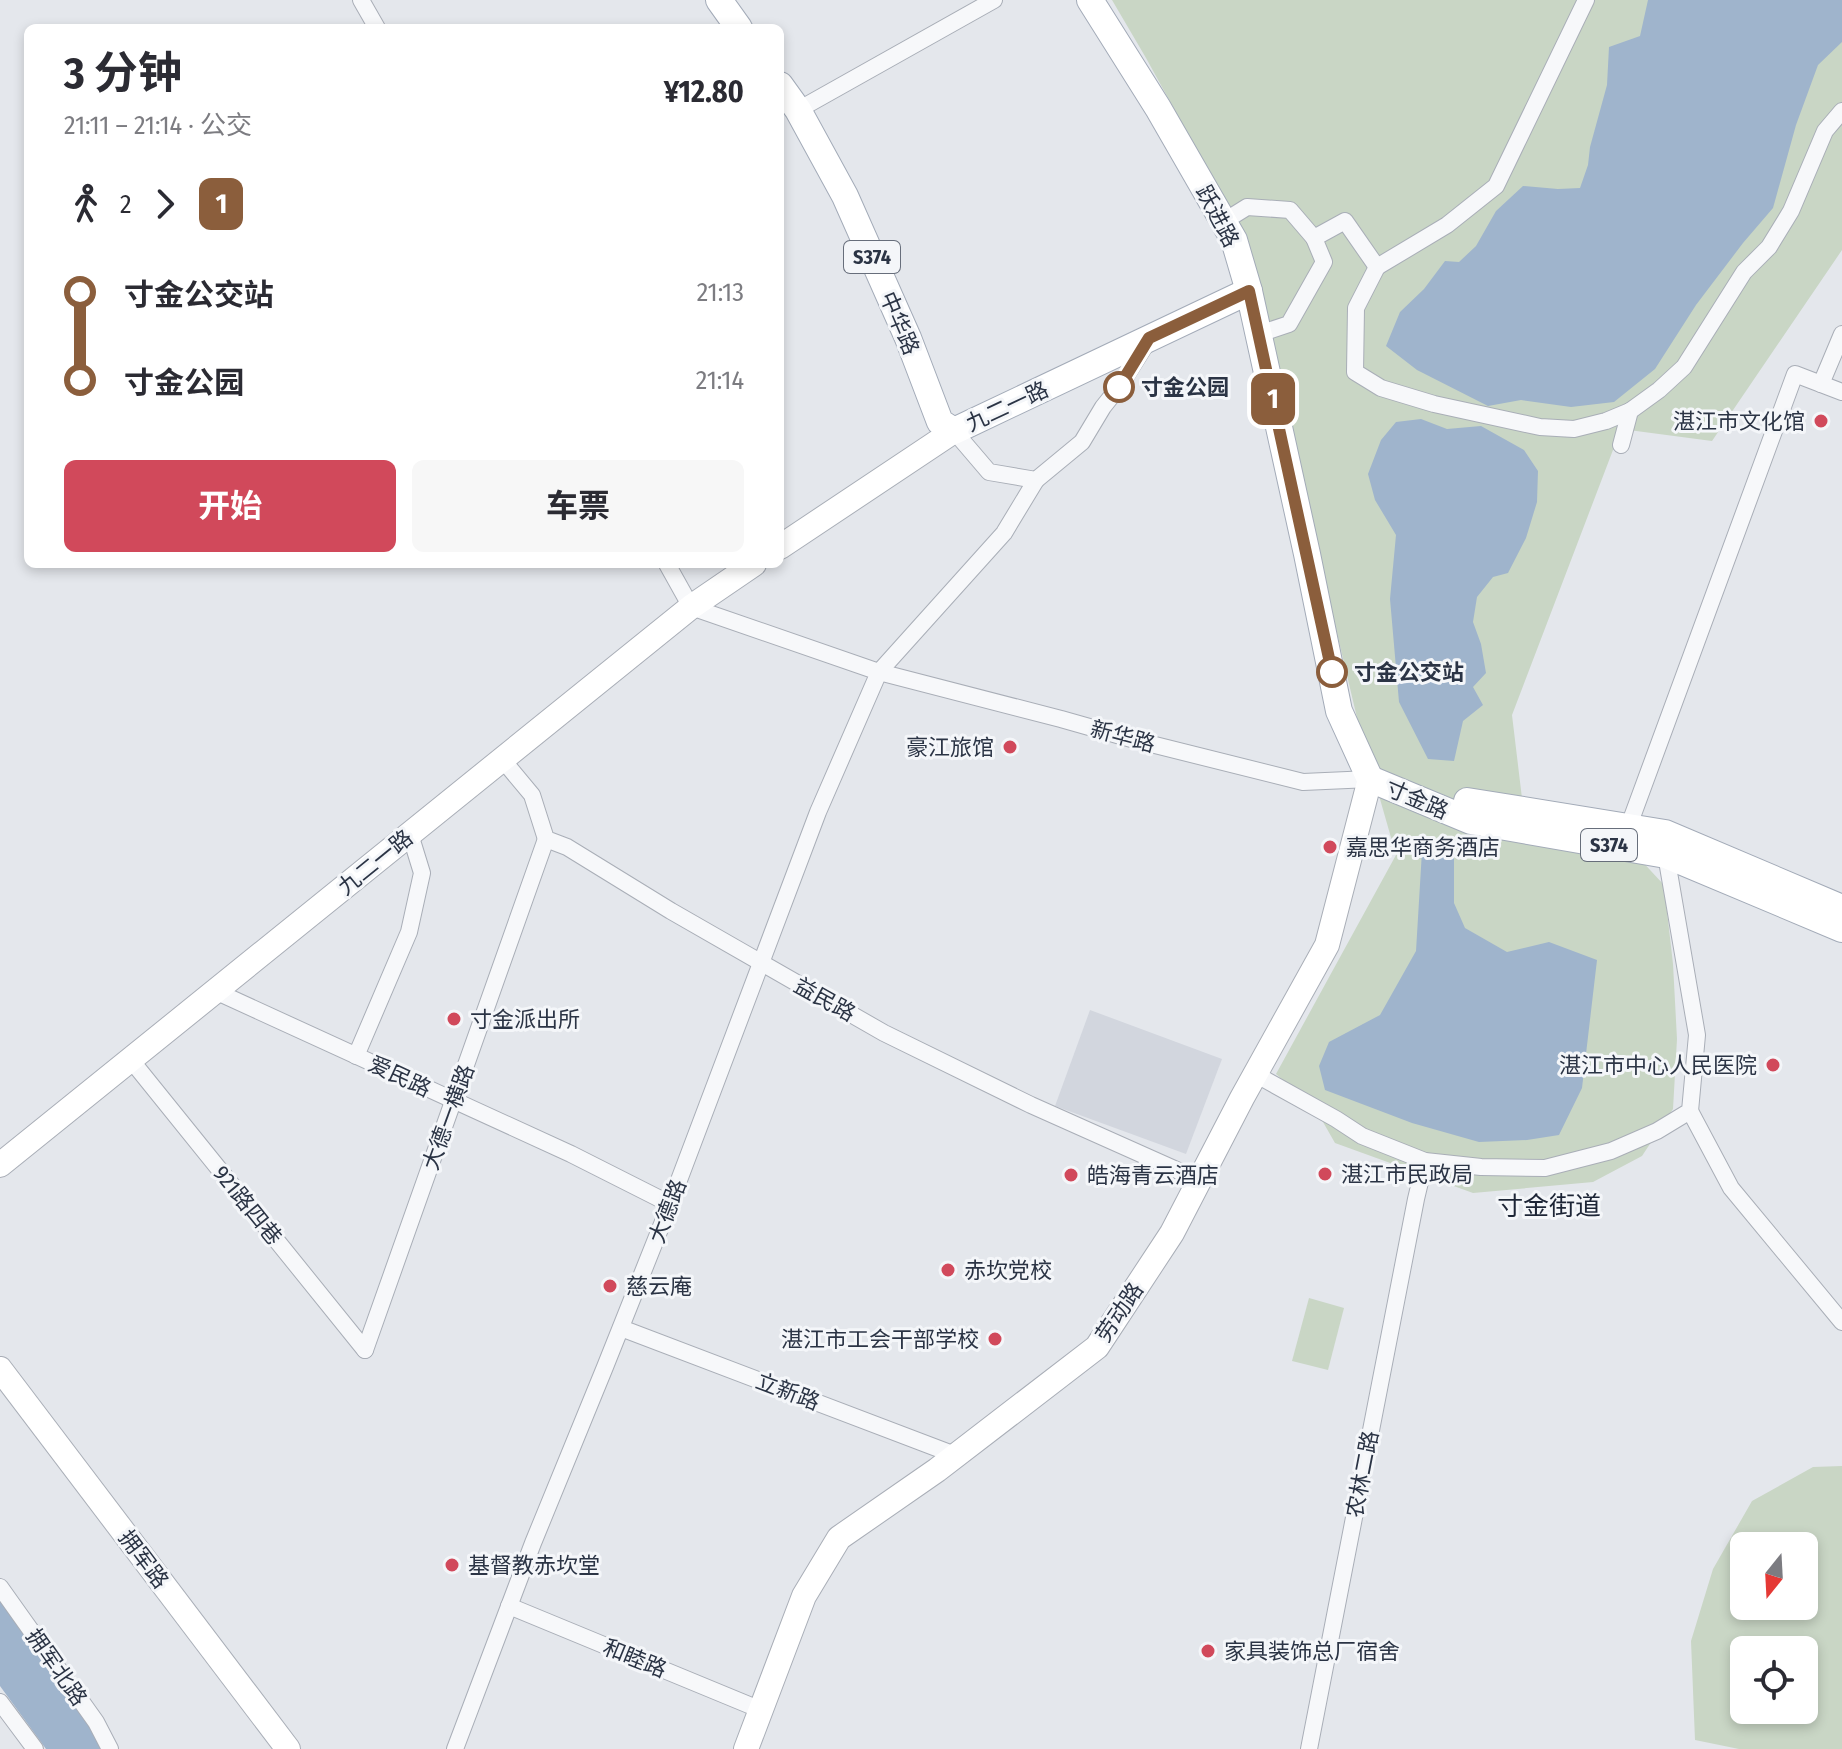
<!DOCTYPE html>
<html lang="zh">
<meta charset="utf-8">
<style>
:root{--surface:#fff;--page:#f7f7f7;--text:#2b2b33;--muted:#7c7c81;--accent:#d1495b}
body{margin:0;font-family:"Fira Sans Condensed","Noto Sans SC",sans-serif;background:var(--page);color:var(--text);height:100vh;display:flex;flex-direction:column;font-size:30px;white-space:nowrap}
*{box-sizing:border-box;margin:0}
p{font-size:26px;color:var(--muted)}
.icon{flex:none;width:44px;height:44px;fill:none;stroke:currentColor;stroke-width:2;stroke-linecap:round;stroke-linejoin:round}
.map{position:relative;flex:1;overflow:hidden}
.drawer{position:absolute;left:24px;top:24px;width:760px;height:544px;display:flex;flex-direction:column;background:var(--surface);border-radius:12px;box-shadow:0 4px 12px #0003}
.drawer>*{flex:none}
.badge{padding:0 16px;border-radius:12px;font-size:28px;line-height:52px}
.needle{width:52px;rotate:198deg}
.controls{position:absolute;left:1730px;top:1532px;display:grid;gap:16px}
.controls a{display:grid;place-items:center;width:88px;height:88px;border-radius:12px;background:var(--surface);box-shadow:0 4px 12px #0003;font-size:40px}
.map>.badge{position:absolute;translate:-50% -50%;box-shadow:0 0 0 4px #fff}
.legs{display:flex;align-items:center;gap:12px;height:88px;padding:0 40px;font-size:26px}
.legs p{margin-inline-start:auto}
.head{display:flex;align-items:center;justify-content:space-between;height:136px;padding:0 40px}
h1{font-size:44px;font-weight:700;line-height:60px}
.cta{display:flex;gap:16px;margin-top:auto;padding:16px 40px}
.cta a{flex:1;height:92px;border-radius:12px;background:var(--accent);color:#fff;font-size:32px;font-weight:700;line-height:92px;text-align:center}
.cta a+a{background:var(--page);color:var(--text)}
ul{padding:0 40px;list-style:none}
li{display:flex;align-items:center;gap:28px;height:88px;font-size:30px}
li i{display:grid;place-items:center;width:12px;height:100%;margin:0 10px;background:currentColor}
li i::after{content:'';width:20px;height:20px;margin:-10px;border:6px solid;border-radius:50%;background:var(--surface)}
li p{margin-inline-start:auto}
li:first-child i{background:linear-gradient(#0000 50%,currentColor 0)}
li:last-child i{background:linear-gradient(currentColor 50%,#0000 0)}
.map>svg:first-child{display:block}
</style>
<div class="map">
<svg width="1842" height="1749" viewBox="0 0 1842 1749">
<rect width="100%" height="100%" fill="#e4e7ec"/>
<path fill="#d2d6de" d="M 1090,1010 L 1222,1059 L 1186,1154 L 1055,1106 Z"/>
<g fill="#c9d6c5" fill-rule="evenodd">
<path d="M 1112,0 L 1842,0 L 1842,250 L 1712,441 L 1621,429 L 1512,715 L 1527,840 L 1638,857 L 1664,885 L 1673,964 L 1677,1039 L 1673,1109 L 1642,1156 L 1593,1182 L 1473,1193 L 1335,1143 L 1315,1108 L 1276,1074 L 1396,855 L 1358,722 L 1243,234 L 1146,58 Z"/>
<path d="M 1309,1298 L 1344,1308 L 1328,1370 L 1292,1361 Z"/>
<path d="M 1842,1466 L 1842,1749 L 1739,1749 L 1695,1740 L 1691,1641 L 1713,1569 L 1752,1501 L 1813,1467 ZM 1804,1546 L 1804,1606 L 1744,1606 L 1744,1546 ZM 1804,1650 L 1804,1710 L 1744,1710 L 1744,1650 Z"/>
</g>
<g fill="#9fb4cc">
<path d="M 1648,0 L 1842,0 L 1842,42 L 1818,65 L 1796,125 L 1773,208 L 1743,243 L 1696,305 L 1655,369 L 1614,402 L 1571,407 L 1521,400 L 1488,406 L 1417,370 L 1386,346 L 1400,312 L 1424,289 L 1445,261 L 1459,262 L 1476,246 L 1496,211 L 1523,186 L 1558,189 L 1580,188 L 1588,165 L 1590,147 L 1607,85 L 1609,47 L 1640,36 Z"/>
<path d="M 1421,419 L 1447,429 L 1481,426 L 1524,450 L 1538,471 L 1537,502 L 1526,538 L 1508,573 L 1493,577 L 1477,597 L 1473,622 L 1481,644 L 1486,673 L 1473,687 L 1483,705 L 1463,721 L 1454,761 L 1428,759 L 1399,702 L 1390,599 L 1396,535 L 1375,500 L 1368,474 L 1381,440 L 1396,422 Z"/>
<path d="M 1422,851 L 1454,857 L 1454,903 L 1465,928 L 1507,952 L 1549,942 L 1597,960 L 1582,1088 L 1559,1135 L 1527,1140 L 1479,1142 L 1412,1123 L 1325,1090 L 1319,1066 L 1329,1042 L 1380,1015 L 1416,951 Z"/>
<path d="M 0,1596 L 84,1714 L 102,1749 L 46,1749 L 0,1686 Z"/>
</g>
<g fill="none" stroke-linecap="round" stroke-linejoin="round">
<g stroke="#a9aeb7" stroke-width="18">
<g id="street">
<path d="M 361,0 L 377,28"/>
<path d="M 798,110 L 994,0"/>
<path d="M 1223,222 L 1247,207 L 1290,210 L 1314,238"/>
<path d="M 1377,267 L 1356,308 L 1355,372 L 1381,388 L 1434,404 L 1540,427 L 1574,429 L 1606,421 L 1630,411"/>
<path d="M 1259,334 L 1289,324 L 1324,262 L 1314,238 L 1345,221 L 1377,267 L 1447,225 L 1496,186 L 1586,0"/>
<path d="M 1821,384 L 1842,334"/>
<path d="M 954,431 L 989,472 L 1036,480 L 1082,442 L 1103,407 L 1119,387 L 1148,341"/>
<path d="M 1621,445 L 1630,411 L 1659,390 L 1684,367 L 1744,272 L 1769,247 L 1791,211 L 1825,131 L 1842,111"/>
<path d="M 667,564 L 691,607 L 879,672 L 1061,719 L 1135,740 L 1303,782 L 1370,779"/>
<path d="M 502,759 L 532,795 L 546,839 L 567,847 L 671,911 L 884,1033 L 1031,1105 L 1199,1180"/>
<path d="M 1628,828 L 1795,374 L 1842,392"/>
<path d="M 215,991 L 571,1154 L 670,1204"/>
<path d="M 356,1056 L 409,932 L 422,873 L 410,834"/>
<path d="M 131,1060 L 365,1350"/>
<path d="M 1255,1074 L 1336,1119 L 1362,1136 L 1425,1161 L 1481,1167 L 1545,1168 L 1611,1151 L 1657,1131 L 1690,1111 L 1697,1035 L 1666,855"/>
<path d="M 1690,1111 L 1731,1188 L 1842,1322"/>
<path d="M 621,1328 L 955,1455"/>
<path d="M 365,1350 L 546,839"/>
<path d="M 0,1587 L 96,1722 L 110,1749"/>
<path d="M 509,1606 L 761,1710"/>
<path d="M 0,1702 L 35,1749"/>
<path d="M 455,1749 L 533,1543 L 605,1367 L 670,1204 L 818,812 L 879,672 L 1004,533 L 1036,480"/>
<path d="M 1309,1749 L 1416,1199 L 1425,1161"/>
</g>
</g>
<g stroke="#a9aeb7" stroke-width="26">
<g id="secondary">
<path d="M 780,547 L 954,431"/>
<path d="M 0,1165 L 691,607 L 754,564"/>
<path d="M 0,1369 L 288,1749"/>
<path d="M 746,1749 L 804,1596 L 839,1538 L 937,1470 L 1097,1347 L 1172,1233 L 1242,1098 L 1327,945 L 1370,779"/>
</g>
</g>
<g stroke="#a3abb8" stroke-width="28">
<g id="primary">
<path d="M 719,0 L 739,28"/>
<path d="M 1090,0 L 1158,108 L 1234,240 L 1249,291 L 1307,554 L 1339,711 L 1370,779"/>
<path d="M 780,85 L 798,110 L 845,196 L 908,338 L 940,422 L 954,431 L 1249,291"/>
<path d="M 1370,779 L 1471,821 L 1666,855 L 1842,929"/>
<path d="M 1467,801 L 1665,833 L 1842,908"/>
</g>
</g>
<use href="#street" stroke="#f7f8fa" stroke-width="16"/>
<use href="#secondary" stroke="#fff" stroke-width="24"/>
<use href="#primary" stroke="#fff" stroke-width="26"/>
</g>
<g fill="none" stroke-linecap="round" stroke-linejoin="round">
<g stroke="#fff" stroke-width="18">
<path id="line-1" d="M 1119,387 L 1149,338 L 1249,291 L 1332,672"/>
</g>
<use href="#line-1" stroke="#8b5e3c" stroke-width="12"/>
</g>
<g fill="#fff" stroke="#8b5e3c" stroke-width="4">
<circle cx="1119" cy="387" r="14"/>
<circle cx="1332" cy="672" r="14"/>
</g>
<g fill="#d1495b" stroke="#f4f6f9" stroke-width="3">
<circle cx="1821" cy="421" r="8"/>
<circle cx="1010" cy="747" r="8"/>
<circle cx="1330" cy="847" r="8"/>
<circle cx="454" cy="1019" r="8"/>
<circle cx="1773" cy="1065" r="8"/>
<circle cx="1325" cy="1174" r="8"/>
<circle cx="1071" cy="1175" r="8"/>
<circle cx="948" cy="1270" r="8"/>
<circle cx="610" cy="1286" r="8"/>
<circle cx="995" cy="1339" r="8"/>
<circle cx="452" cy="1565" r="8"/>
<circle cx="1208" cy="1651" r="8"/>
</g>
<g text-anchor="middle" stroke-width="6" stroke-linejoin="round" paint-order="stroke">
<g fill="#f4f6f9" stroke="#676e7b" stroke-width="2">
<rect x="844" y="241" width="56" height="32" rx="6"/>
<rect x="1581" y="829" width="56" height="32" rx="6"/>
</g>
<g font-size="20" font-weight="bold" fill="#2b3445">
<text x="872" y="264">S374</text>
<text x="1609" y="852">S374</text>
</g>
<g font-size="22" fill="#2b3445" stroke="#f4f6f9">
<text transform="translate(1218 216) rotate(62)" y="8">跃进路</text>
<text transform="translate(900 323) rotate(67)" y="8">中华路</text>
<text transform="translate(1007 406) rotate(-25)" y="8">九二一路</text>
<text transform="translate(1123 736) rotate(15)" y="8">新华路</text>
<text transform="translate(1417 799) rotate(23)" y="8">寸金路</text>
<text transform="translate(375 862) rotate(-39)" y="8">九二一路</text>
<text transform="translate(825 999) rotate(29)" y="8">益民路</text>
<text transform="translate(400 1076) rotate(25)" y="8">爱民路</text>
<text transform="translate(448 1117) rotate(-70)" y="8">大德一横路</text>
<text transform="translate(248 1205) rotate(51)" y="8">921路四巷</text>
<text transform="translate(667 1211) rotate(-69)" y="8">大德路</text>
<text transform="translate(1119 1312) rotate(-56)" y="8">劳动路</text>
<text transform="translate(788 1391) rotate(21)" y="8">立新路</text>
<text transform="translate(1362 1474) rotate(-79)" y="8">农林二路</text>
<text transform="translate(144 1559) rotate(53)" y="8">拥军路</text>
<text transform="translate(635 1658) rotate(22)" y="8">和睦路</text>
<text transform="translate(57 1667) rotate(55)" y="8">拥军北路</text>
</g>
<g font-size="22" font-weight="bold" fill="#2b3445" stroke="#f4f6f9" text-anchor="start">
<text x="1141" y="395">寸金公园</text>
<text x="1354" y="680">寸金公交站</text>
</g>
<g font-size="22" fill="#2b3445" stroke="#f4f6f9" text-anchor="start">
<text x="1805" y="429" text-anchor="end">湛江市文化馆</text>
<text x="994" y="755" text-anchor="end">豪江旅馆</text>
<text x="1346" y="855">嘉思华商务酒店</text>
<text x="470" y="1027">寸金派出所</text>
<text x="1757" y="1073" text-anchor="end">湛江市中心人民医院</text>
<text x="1341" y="1182">湛江市民政局</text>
<text x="1087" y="1183">皓海青云酒店</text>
<text x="964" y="1278">赤坎党校</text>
<text x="626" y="1294">慈云庵</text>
<text x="979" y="1347" text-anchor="end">湛江市工会干部学校</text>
<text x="468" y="1573">基督教赤坎堂</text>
<text x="1224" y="1659">家具装饰总厂宿舍</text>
</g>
<g font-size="26" fill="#1d2536" stroke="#f4f6f9">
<text x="1549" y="1215">寸金街道</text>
</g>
</g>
</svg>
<div class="controls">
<a><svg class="needle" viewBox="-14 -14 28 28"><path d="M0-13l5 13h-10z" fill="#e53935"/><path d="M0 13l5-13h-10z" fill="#7c7c81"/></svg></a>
<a><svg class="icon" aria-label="locate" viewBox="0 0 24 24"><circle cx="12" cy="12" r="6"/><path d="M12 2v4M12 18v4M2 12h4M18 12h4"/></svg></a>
</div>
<b class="badge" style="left:1273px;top:399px;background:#8b5e3c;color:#fff">1</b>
<section class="drawer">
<div class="head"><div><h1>3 分钟</h1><p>21:11 – 21:14 · 公交</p></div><b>¥12.80</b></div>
<div class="legs"><svg class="icon" aria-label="walk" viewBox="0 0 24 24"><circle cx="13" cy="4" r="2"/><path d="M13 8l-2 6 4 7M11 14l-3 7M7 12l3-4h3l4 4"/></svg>2<svg class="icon" aria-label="forward" viewBox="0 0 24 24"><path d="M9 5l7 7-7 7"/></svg><b class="badge" style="background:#8b5e3c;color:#fff">1</b></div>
<ul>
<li><i style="color:#8b5e3c"></i><b>寸金公交站</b><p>21:13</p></li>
<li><i style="color:#8b5e3c"></i><b>寸金公园</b><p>21:14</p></li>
</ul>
<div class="cta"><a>开始</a><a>车票</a></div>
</section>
</div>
